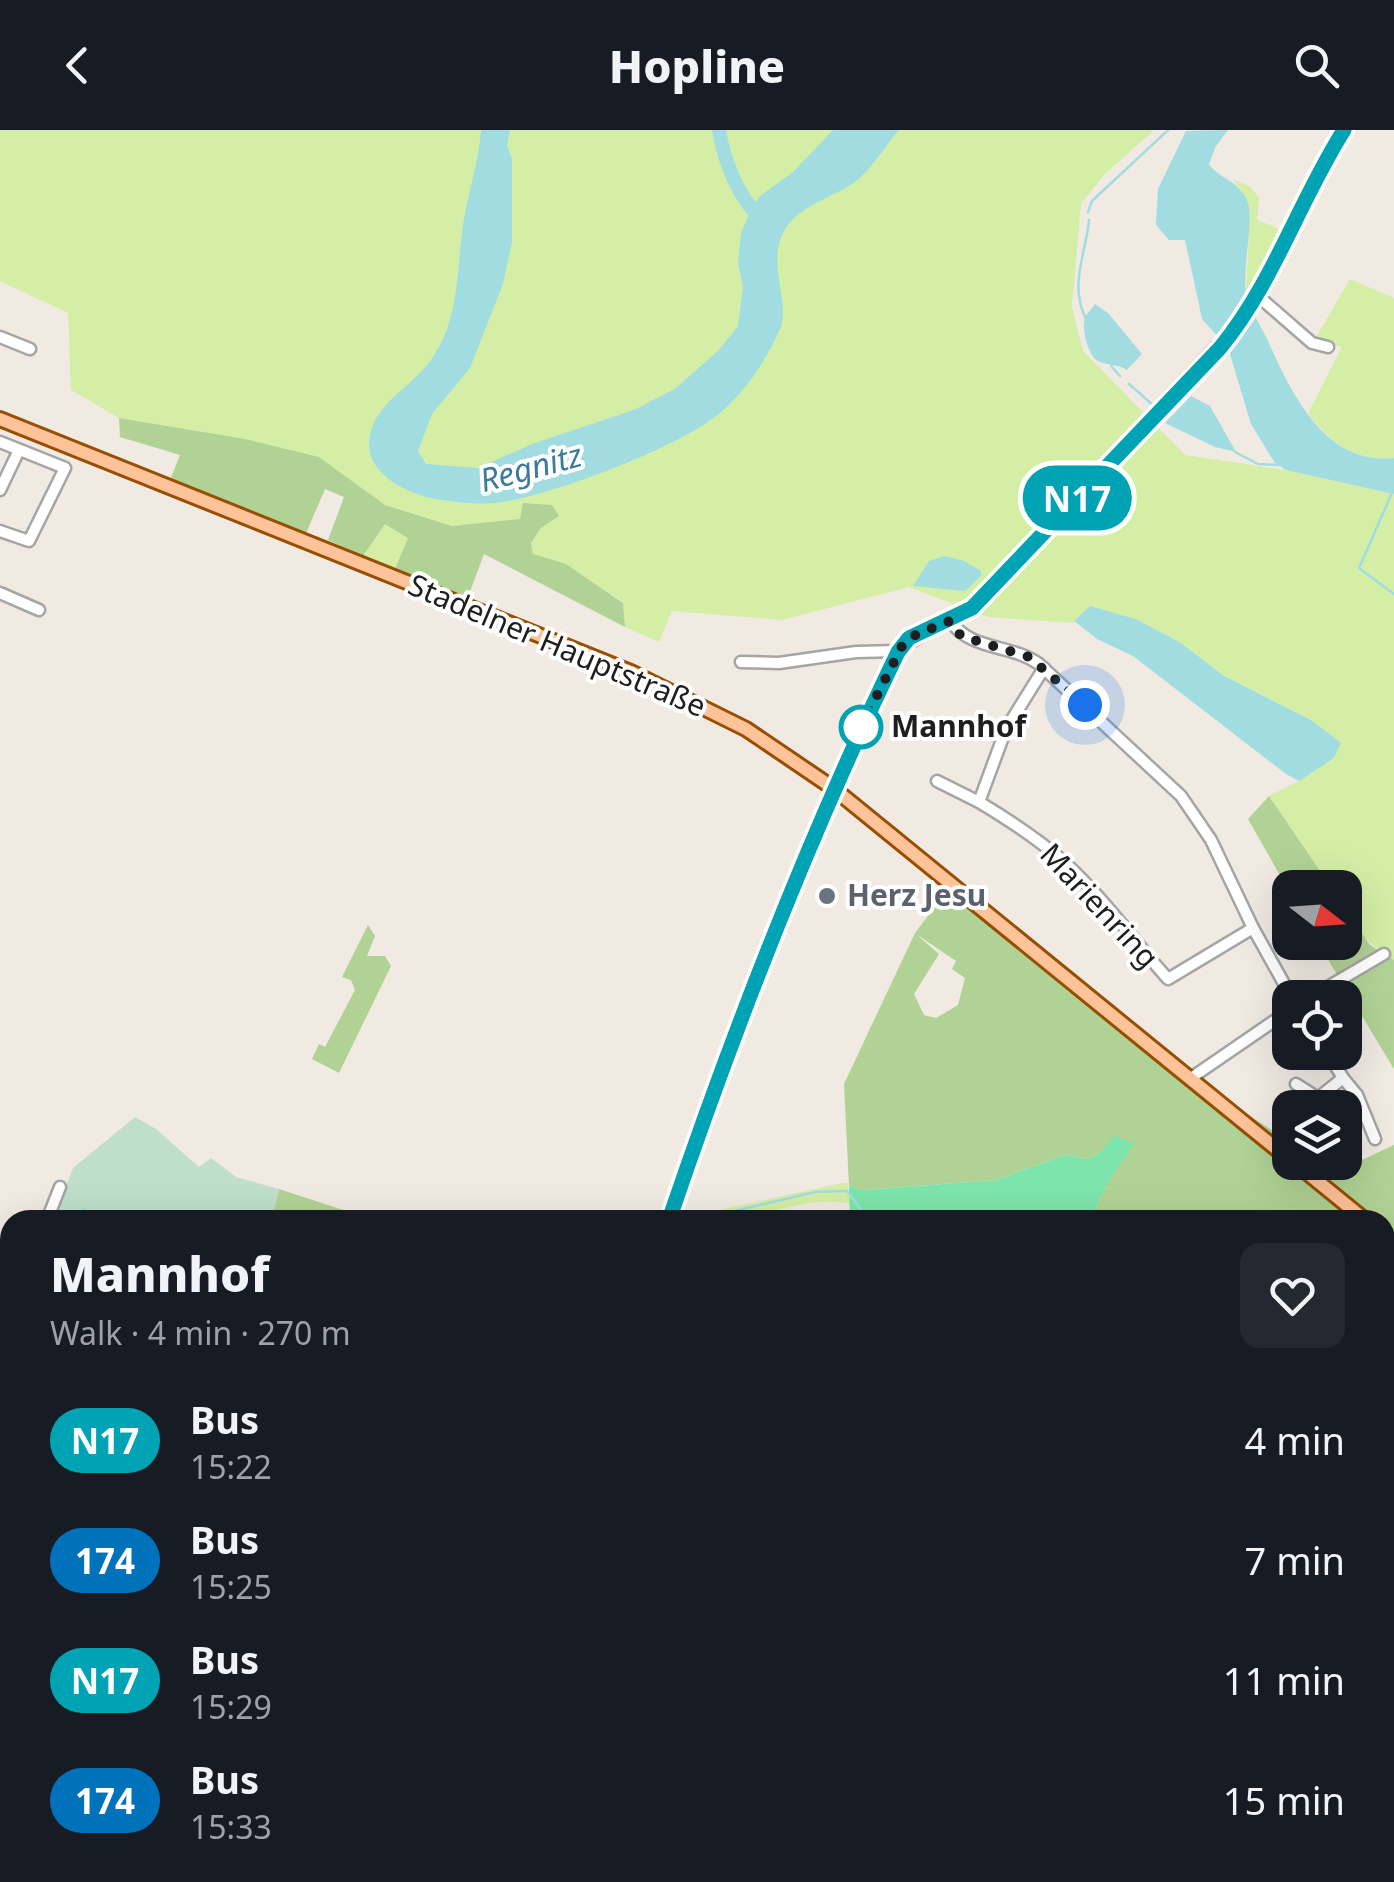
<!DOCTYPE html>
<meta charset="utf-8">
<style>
:root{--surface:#171b24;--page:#242831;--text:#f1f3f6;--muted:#9ea1a6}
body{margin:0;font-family:"Noto Sans",sans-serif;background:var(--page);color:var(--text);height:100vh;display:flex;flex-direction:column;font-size:38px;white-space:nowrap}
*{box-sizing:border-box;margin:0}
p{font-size:32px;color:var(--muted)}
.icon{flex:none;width:55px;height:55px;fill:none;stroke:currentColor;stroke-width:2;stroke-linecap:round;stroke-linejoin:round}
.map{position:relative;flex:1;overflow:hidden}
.details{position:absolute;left:0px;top:1080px;width:1395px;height:672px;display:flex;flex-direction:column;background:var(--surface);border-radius:30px 30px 0 0;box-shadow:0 10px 40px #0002}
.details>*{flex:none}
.badge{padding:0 20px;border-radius:32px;font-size:35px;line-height:65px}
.needle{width:65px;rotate:107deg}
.buttons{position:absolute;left:1272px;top:740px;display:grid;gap:20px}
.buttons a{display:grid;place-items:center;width:90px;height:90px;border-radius:20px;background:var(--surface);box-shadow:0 10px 40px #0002;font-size:50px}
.you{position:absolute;width:50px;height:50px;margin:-25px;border:8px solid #fff;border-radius:50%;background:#1a73e8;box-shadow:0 0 0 15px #1a73e833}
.map>.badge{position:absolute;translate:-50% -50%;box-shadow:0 0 0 5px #fff}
.round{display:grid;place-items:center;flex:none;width:105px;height:105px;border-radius:20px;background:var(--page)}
.headline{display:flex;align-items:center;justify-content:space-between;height:170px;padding:0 50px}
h1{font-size:48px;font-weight:800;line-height:75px}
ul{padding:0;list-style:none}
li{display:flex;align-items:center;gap:30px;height:120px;padding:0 50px}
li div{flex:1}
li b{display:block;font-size:38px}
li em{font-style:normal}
li .badge{min-width:110px;font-weight:700;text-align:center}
header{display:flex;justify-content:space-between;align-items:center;height:130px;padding:0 50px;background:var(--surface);font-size:45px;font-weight:800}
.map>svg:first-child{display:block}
</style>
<header><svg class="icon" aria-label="back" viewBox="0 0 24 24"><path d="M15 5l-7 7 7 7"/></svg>Hopline<svg class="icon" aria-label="search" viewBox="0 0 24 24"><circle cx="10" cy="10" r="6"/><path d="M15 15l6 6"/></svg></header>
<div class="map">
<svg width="1394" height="1752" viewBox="0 0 1394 1752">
<rect width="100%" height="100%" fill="#f0eae3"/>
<g fill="#d4eea6">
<path d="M 0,0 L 1154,0 L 1104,45 L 1081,74 L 1072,177 L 1083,221 L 1185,325 L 1286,340 L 1394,364 L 1394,830 C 1366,813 1345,791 1345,758 L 1331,757 L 1269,666 L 1299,651 L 1311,590 L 1224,546 L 1181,513 L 1136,489 L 1090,476 L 1074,493 L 988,487 L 909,457 L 782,490 L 672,481 L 659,512 L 625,497 L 623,472 L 566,435 L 533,424 L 531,413 L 541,398 L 559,386 L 452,396 L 385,375 L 319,327 L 202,302 L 119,288 L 71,260 L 68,183 L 0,151 Z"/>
<path d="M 1233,49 L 1249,56 L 1259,67 L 1257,90 L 1282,100 L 1270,132 L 1246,163 L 1250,81 L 1248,71 Z"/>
<path d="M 1350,149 L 1394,168 L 1394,328 C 1358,333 1328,311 1308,283 L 1342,217 L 1315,209 Z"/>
<path d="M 385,394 L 409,407 L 395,439 L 363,426 Z"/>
<path d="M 847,1052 L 851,1074 C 811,1065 770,1085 731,1090 C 712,1092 692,1090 673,1090 Z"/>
</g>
<g fill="#b1d295" fill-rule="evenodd">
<path d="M 119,288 L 245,309 L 319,327 L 385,375 L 452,396 L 520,389 L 523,373 L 552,375 L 559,386 L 541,398 L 531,413 L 533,424 L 566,434 L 623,473 L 625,497 L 484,424 L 468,467 L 395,439 L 408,408 L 385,394 L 363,426 L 328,410 L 344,367 L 325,359 L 304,408 L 170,350 L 180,325 L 120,307 Z"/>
<path d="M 1269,666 L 1331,757 L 1290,758 L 1290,763 L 1248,689 Z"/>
<path d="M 952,754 L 1189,946 L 1290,1012 L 1290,1032 L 1322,1033 L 1336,1042 L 1394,1015 L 1394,1377 L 1385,1382 L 1385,1090 L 1090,1090 L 1106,1056 L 1101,1022 L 1089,1029 L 1065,1025 L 996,1050 L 864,1060 L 849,1056 L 844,954 L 915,803 ZM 916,804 L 956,831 L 952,839 L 965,848 L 958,875 L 936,888 L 924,885 L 914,864 L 939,824 Z"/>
<path d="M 1345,779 L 1370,815 L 1394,830 L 1394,939 L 1318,813 L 1345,812 Z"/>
<path d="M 368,795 L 375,806 L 367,826 L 385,826 L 391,836 L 339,943 L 312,929 L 319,914 L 325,917 L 355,860 L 351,850 L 342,847 Z"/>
<path d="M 279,1059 L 374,1090 L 271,1090 Z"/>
<path d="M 1394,1452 L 1394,1666 L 1385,1655 L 1385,1456 Z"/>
<path d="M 1385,1735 L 1394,1744 L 1394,1752 L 1292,1752 L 1298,1743 L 1385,1742 Z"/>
</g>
<path fill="#bfdfcb" d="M 135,987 L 156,999 L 199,1037 L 211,1028 L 236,1047 L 279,1059 L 271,1090 L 67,1090 L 55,1084 L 73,1038 Z"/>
<path fill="#7ce4ab" d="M 1114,1006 L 1134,1013 L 1106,1056 L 1090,1090 L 850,1090 L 849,1056 L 865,1060 L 996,1050 L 1065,1025 L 1089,1029 L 1101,1022 Z"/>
<g fill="#a1dce1">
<path d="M 481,0 L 510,0 L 507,15 L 512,29 L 512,112 L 503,154 L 470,238 L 432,284 L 418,321 L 426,334 L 478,338 L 532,314 L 636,279 L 676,258 L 719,220 L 738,196 L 743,157 L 738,133 L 741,103 L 751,80 L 760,66 L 793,42 L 833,0 L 899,0 C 886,15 875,34 861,47 C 836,69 799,72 783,103 C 767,134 791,176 780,199 C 765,233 742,267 712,289 C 670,320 555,364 502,372 C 483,375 462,373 442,370 C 415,367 370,348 369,316 C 369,274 413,258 433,227 C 461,185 456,137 464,89 C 469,60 479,30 481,0 Z"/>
<path d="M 1228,0 L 1216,16 L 1209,34 C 1219,49 1237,49 1247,70 C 1255,86 1242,139 1246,162 C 1249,178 1261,196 1268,211 C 1291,263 1326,336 1394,328 L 1394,364 L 1286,340 L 1275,333 L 1251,294 L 1228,218 L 1202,189 L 1185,110 L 1169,110 L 1156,95 L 1158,59 L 1186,1 Z"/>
<path d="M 1095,174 L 1108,183 L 1142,224 L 1127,240 C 1117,233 1103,236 1095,229 C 1088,222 1081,198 1085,188 C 1087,183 1092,179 1095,174 Z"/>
<path d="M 1191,266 L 1210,276 L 1236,322 L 1215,317 L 1165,293 Z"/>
<path d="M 945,426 L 964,431 L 981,441 L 981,446 L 965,461 L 913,456 L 929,431 Z"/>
<path d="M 1090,476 L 1136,489 L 1181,513 L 1224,546 L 1311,590 L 1341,613 L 1334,628 L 1299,651 L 1286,644 L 1133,526 L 1097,509 L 1074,491 Z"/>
</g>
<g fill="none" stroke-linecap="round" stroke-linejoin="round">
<g stroke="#a1dce1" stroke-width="2.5">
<path d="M 1088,82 L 1092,71 L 1168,0"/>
<path d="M 1087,191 C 1068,155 1086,125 1089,90"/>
<path d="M 1111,231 L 1112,237 L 1120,246"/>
<path d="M 1129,254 L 1154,276"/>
<path d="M 1235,322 L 1258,334 L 1279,335"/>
<path d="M 1392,363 L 1359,438 L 1394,464"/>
<path d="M 83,1079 L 106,1090"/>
<path d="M 696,1090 L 815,1062 L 847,1061 L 869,1090"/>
<path d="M 0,1352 L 10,1352"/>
<path d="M 1385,1647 L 1394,1660"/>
<path d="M 834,1752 L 837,1742"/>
</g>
<path stroke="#a1dce1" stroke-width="14" d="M 719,0 C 724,32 739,69 763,91"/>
<g stroke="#a5a5a5" stroke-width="15">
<g id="minor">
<path d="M 1258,166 L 1312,213 L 1328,217"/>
<path d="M 0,207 L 30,219"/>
<path d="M 0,312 L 65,338 L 29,411 L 0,401"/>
<path d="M 0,360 L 19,320"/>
<path d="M 0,463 L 39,480"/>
<path d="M 950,491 C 973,522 1009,513 1039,534 L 1181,666 L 1211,710 L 1253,798 L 1292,868"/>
<path d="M 741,532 L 779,533 L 856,522 L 898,521"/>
<path d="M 1044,538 L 1006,599 L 979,672 C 1009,690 1037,708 1063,731 C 1102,766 1133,810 1168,849 L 1253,798"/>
<path d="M 937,651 L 979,672"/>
<path d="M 1309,868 L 1384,824"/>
<path d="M 1327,922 L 1343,948"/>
<path d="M 1191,948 L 1290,880"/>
<path d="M 1296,954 L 1318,968 L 1326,978"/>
<path d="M 1357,965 L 1375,1009"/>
<path d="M 1318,968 L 1343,948 L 1357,965 L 1334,978"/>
<path d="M 47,1090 L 60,1057"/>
<path d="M 668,1090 L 756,842 L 833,658"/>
<path d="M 0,1192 L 10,1172"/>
<path d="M 0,1203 L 10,1208"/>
<path d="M 0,1362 L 10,1358"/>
<path d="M 0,1450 L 10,1445"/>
<path d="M 0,1466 L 5,1480"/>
<path d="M 0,1534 L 10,1529"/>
<path d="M 243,1742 L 246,1752"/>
</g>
</g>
<g stroke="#984e00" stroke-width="18">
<g id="major">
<path d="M 0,289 L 631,542 L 746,599 L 833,658 L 1290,1030"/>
<path d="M 833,658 L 903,514 L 972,477 L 1241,193 L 1344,0"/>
<path d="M 1294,1032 L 1365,1090"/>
<path d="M 1385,1106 L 1394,1113"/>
</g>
</g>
<g stroke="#e61880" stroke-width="19">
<g id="highway">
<path d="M 0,1708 L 10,1711"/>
<path d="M 0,1723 L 10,1726"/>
<path d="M 59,1742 L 88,1752"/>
<path d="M 103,1742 L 132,1752"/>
</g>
</g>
<use href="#minor" stroke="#fff" stroke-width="10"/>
<use href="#major" stroke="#ffc399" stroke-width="12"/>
<use href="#highway" stroke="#ed86a9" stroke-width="14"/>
<g stroke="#6c6c6c" stroke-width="6">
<g id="rail">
<path d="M 0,1247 L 10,1252"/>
<path d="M 566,1742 L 572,1752"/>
</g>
</g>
<use href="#rail" stroke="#fff" stroke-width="2.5" stroke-dasharray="8" stroke-linecap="butt"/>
</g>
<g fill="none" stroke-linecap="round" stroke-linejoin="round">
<g stroke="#fff" stroke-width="22">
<path id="line" d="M 669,1090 C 735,896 809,706 898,522 L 909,508 L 972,478 L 1220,218 C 1274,152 1299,71 1344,0"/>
</g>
<use href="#line" stroke="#00a3b4" stroke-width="15"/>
<path stroke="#1e1e1e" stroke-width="10" stroke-dasharray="0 18" d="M 861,597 L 903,514 L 917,504 L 950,491 L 961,506 L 1029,527 L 1085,575"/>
</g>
<circle fill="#fff" stroke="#00a3b4" stroke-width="5" cx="861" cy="597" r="20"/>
<circle fill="#6b7280" stroke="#fff" stroke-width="4" cx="827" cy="766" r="10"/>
<g text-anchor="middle" stroke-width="8" stroke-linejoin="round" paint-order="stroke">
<g font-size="30" fill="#1e1e1e" stroke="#fff">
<text transform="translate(557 516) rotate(23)" y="10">Stadelner Hauptstraße</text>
<text transform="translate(1099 776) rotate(47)" y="10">Marienring</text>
</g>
<g font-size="30" font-weight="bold" fill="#1e1e1e" stroke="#fff" text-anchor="start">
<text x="891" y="607">Mannhof</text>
</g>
<g font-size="30" font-weight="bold" fill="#5b616d" stroke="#fff" text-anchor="start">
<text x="847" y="776">Herz Jesu</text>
</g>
<g font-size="32" font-style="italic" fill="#3c7b9c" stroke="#fff">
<text transform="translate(531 338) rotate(-15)" y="11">Regnitz</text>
</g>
</g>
</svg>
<div class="buttons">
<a><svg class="needle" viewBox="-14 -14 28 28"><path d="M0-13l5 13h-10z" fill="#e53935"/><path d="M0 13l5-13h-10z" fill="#9ea1a6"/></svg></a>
<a><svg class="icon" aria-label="locate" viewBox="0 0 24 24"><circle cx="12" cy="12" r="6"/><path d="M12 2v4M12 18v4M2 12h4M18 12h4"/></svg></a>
<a><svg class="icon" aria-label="layers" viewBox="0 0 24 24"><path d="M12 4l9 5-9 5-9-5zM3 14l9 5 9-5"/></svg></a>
</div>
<div class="you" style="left:1085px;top:575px"></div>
<b class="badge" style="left:1077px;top:368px;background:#00a3b4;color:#fff">N17</b>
<section class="details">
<div class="headline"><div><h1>Mannhof</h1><p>Walk · 4 min · 270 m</p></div><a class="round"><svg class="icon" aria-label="heart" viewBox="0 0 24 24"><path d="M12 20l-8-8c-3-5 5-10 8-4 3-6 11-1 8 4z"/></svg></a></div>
<ul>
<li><span class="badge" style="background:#00a3b4;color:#fff">N17</span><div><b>Bus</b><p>15:22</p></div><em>4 min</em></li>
<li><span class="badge" style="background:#0072bc;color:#fff">174</span><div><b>Bus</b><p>15:25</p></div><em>7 min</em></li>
<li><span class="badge" style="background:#00a3b4;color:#fff">N17</span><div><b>Bus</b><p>15:29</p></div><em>11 min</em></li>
<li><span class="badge" style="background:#0072bc;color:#fff">174</span><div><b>Bus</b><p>15:33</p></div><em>15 min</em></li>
</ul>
</section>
</div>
